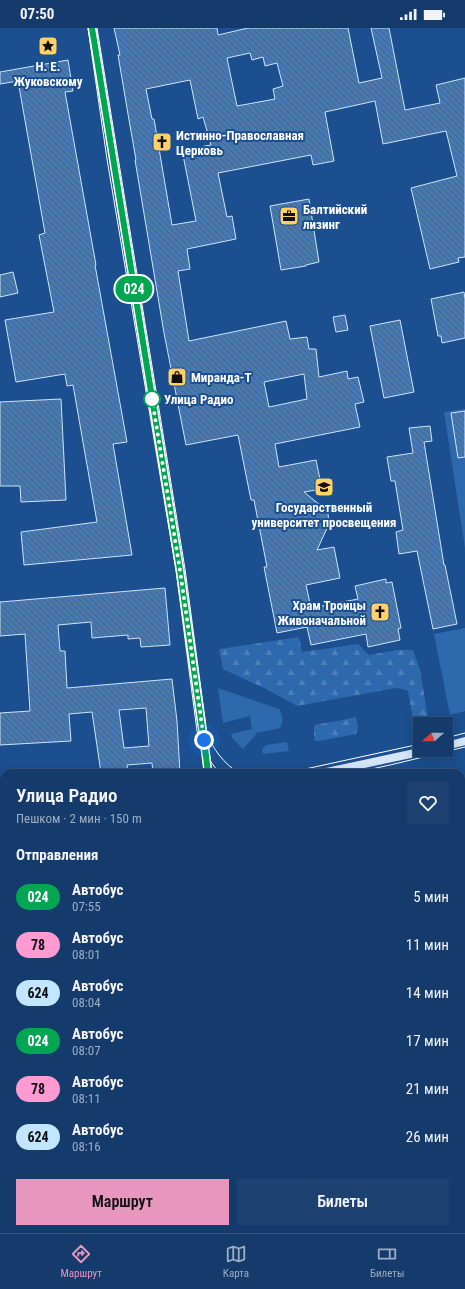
<!DOCTYPE html>
<html lang="ru">
<meta charset="utf-8">
<style>
:root{--surface:#143b6b;--page:#1d4271;--text:#f1f3f6;--muted:#9dadc1;--line:#33557e;--accent:#e797bd}
body{margin:0;font-family:"Roboto Condensed",sans-serif;background:var(--page);color:var(--text);height:100vh;display:flex;flex-direction:column;font-size:15px;white-space:nowrap}
*{box-sizing:border-box;margin:0}
p{font-size:13px;color:var(--muted)}
.icon{flex:none;width:22px;height:22px;fill:none;stroke:currentColor;stroke-width:2;stroke-linecap:round;stroke-linejoin:round}
.map{position:relative;flex:1;overflow:hidden}
.details{position:absolute;left:0px;top:741px;width:465px;height:464px;display:flex;flex-direction:column;background:var(--surface);border-radius:12px 12px 0 0;box-shadow:0 2px 10px #0003,0 0 0 1px var(--line)}
.details>*{flex:none}
.badge{padding:0 8px;border-radius:13px;font-size:14px;line-height:26px}
.needle{width:26px;rotate:249deg}
.tools{position:absolute;left:413px;top:689px;display:grid;gap:8px}
.tools a{display:grid;place-items:center;width:40px;height:40px;border-radius:0px;background:var(--surface);box-shadow:0 2px 10px #0003,0 0 0 1px var(--line);font-size:20px}
.you{position:absolute;width:20px;height:20px;margin:-10px;border:3px solid #fff;border-radius:50%;background:#1a73e8;box-shadow:0 0 0 6px #1a73e833}
.map>.badge{position:absolute;translate:-50% -50%;box-shadow:0 0 0 2px #fff}
h2{padding:0 16px;font-size:15px;line-height:36px}
.round{display:grid;place-items:center;flex:none;width:42px;height:42px;border-radius:0px;background:var(--page)}
.overview{display:flex;align-items:center;justify-content:space-between;height:68px;padding:0 16px}
h1{font-size:19px;font-weight:600;line-height:30px}
.button{display:flex;gap:8px;margin-top:auto;padding:8px 16px}
.button a{flex:1;height:46px;border-radius:0px;background:var(--accent);color:#111;font-size:16px;font-weight:600;line-height:46px;text-align:center}
.button a+a{background:var(--page);color:var(--text)}
ul{padding:0;list-style:none}
li{display:flex;align-items:center;gap:12px;height:48px;padding:0 16px}
li div{flex:1}
li b{display:block;font-size:15px}
li em{font-style:normal}
li .badge{min-width:44px;font-weight:700;text-align:center}
.status{display:flex;justify-content:space-between;align-items:center;height:28px;padding:0 20px;background:var(--surface);direction:ltr}
.status svg{height:11px;fill:currentColor}
.menu{display:flex;justify-content:space-around;align-items:center;height:56px;border-top:1px solid var(--line);background:var(--surface);font-size:11px;color:var(--muted)}
.menu a{display:grid;justify-items:center;gap:2px}
.menu .on{color:var(--accent)}
.map>svg:first-child{display:block}
</style>
<div class="status"><b>07:50</b><svg viewBox="0 0 49 12"><path d="M0 12V9h3v3zM5 12V6h3v6zM10 12V3h3v9zM15 12V0h3v12zM26 1h20v11H26zM47 4h2v5h-2z"/></svg></div>
<div class="map">
<svg width="465" height="1205" viewBox="0 0 465 1205">
<defs>
<pattern id="forest-firs" width="22" height="20" patternUnits="userSpaceOnUse"><rect width="22" height="20" fill="#2e69ad"/><path d="M5 1l3.5 6h-7zM16 11l3.5 6h-7z" fill="#4d80b9"/></pattern>
<pattern id="building-back-hatch" width="6" height="6" patternUnits="userSpaceOnUse"><rect width="6" height="6" fill="#4478b7"/><path d="M-1 5l2 2M0 0l6 6M5-1l2 2" fill="none" stroke="#486282"/></pattern>
</defs>
<rect width="100%" height="100%" fill="#1b4f8f"/>
<g fill="#2e69ad">
<path d="M 465,381 L 465,520 L 444,384 Z"/>
<path d="M 465,600 L 465,683 L 450,687 L 434,606 Z"/>
<path d="M 218,660 L 279,681 C 283,688 284,693 280,700 L 256,705 L 255,708 L 243,721 L 232,710 L 231,706 L 252,701 L 250,688 L 223,695 Z"/>
<path d="M 287,714 L 289,723 L 263,726 L 262,722 L 266,717 Z"/>
</g>
<g fill="url(#forest-firs)">
<path d="M 299,609 L 302,624 L 358,616 L 369,627 L 396,622 L 413,622 L 420,642 L 429,696 L 420,696 L 420,701 L 415,702 L 408,663 L 403,661 L 396,660 L 297,678 L 268,662 L 223,641 L 219,621 Z"/>
<path d="M 356,689 L 358,699 L 356,706 L 319,713 L 315,713 L 314,710 L 314,697 L 343,692 Z"/>
<path d="M 465,799 L 465,858 L 461,858 L 461,800 Z"/>
</g>
<g fill="url(#building-back-hatch)" stroke="#cfe3fa" fill-rule="evenodd">
<path d="M 114,0 L 217,0 L 218,7 L 248,0 L 348,0 L 359,55 L 382,50 L 371,0 L 389,0 L 405,82 L 440,75 L 436,57 L 465,50 L 465,229 L 458,230 L 459,234 L 430,241 L 411,160 L 457,148 L 446,103 L 383,116 L 375,73 L 325,84 L 334,133 L 313,137 L 311,127 L 218,145 L 227,189 L 232,188 L 236,211 L 187,221 L 190,241 L 178,243 L 189,313 L 286,293 L 290,311 L 307,309 L 309,321 L 316,321 L 319,349 L 347,343 L 348,351 L 358,349 L 364,374 L 355,376 L 360,399 L 275,416 L 279,439 L 316,432 L 322,461 L 304,464 L 325,481 L 328,486 L 329,496 L 317,522 L 334,519 L 340,550 L 306,557 L 311,580 L 358,571 L 355,558 L 386,551 L 386,555 L 392,554 L 401,600 L 398,601 L 400,612 L 368,619 L 366,606 L 311,617 L 307,599 L 277,605 L 264,539 L 267,539 L 254,472 L 251,472 L 238,407 L 186,417 L 164,305 L 135,132 L 136,132 L 128,86 L 118,27 L 120,27 ZM 250,25 L 252,32 L 263,29 L 265,38 L 277,35 L 283,58 L 273,61 L 275,71 L 237,78 L 227,30 ZM 190,52 L 198,91 L 203,89 L 211,117 L 182,122 L 196,193 L 172,197 L 154,91 L 152,91 L 146,61 ZM 304,346 L 307,371 L 269,379 L 264,354 Z"/>
<path d="M 68,32 L 73,63 L 65,64 L 96,237 L 95,237 L 127,414 L 113,416 L 132,527 L 24,537 L 21,504 L 97,494 L 73,357 L 67,358 L 65,346 L 16,354 L 5,292 L 54,284 L 39,207 L 45,205 L 18,53 L 0,56 L 0,44 Z"/>
<path d="M 309,171 L 319,234 L 306,237 L 306,238 L 281,242 L 270,178 Z"/>
<path d="M 13,244 L 18,265 L 0,269 L 0,247 Z"/>
<path d="M 464,264 L 465,271 L 465,310 L 442,315 L 441,308 L 438,308 L 431,271 Z"/>
<path d="M 345,287 L 348,302 L 336,304 L 333,289 Z"/>
<path d="M 400,292 L 414,364 L 384,370 L 370,298 Z"/>
<path d="M 61,371 L 66,472 L 21,474 L 20,458 L 0,458 L 0,374 Z"/>
<path d="M 465,383 L 465,429 L 458,430 L 451,385 Z"/>
<path d="M 430,398 L 432,413 L 424,414 L 444,537 L 445,537 L 457,596 L 433,601 L 417,523 L 399,526 L 396,504 L 403,502 L 395,453 L 391,453 L 387,429 L 413,425 L 409,400 Z"/>
<path d="M 165,560 L 170,617 L 141,619 L 140,610 L 128,611 L 128,607 L 92,610 L 91,594 L 58,597 L 60,623 L 65,623 L 67,660 L 172,651 L 177,693 L 180,745 L 153,745 L 152,735 L 127,737 L 128,745 L 101,745 L 92,684 L 69,686 L 71,713 L 0,717 L 0,685 L 30,683 L 25,606 L 0,608 L 0,574 ZM 146,680 L 149,718 L 124,720 L 119,682 Z"/>
</g>
<g fill="none" stroke-linecap="round" stroke-linejoin="round">
<path stroke="#a9c9ee" stroke-width="4" d="M 0,768 L 4,768"/>
<g stroke="#d6e6fa" stroke-width="8">
<path d="M 92,0 L 180,542 L 206,728 L 208,745"/>
<path d="M 446,718 L 465,713"/>
<path d="M 322,745 L 429,722"/>
<path d="M 444,1201 L 445,1205"/>
<path d="M 171,1205 L 173,1201"/>
</g>
<g stroke="#fff" stroke-width="1">
<path d="M 88,0 L 107,131 L 176,542 L 197,703 C 202,719 208,733 220,745"/>
<path d="M 97,0 L 185,541 L 207,706 C 214,722 223,735 239,745"/>
<path d="M 446,710 L 465,705"/>
<path d="M 287,745 L 420,716"/>
<path d="M 353,745 L 390,737 L 465,719"/>
</g>
</g>
<g fill="none" stroke-linecap="round" stroke-linejoin="round">
<g stroke="#fff" stroke-width="9">
<path id="line" d="M 92,0 L 180,542 L 206,728 L 208,745"/>
</g>
<use href="#line" stroke="#00a651" stroke-width="6"/>
<path stroke="#fff" stroke-width="4" stroke-dasharray="0 7.2" d="M 152,371 L 180,542 L 204,712"/>
</g>
<defs>
<g id="sight-square" transform="scale(1)"><rect x="-9" y="-9" width="18" height="18" rx="4" fill="#ffd166" stroke="#1b4f8f"/><path d="M0-6L1.8-2.2L6-1.7L2.9 1.2L3.7 5.4L0 3.3L-3.7 5.4L-2.9 1.2L-6-1.7L-1.8-2.2Z" fill="#111"/></g>
<g id="church-square" transform="scale(1)"><rect x="-9" y="-9" width="18" height="18" rx="4" fill="#ffd166" stroke="#1b4f8f"/><path d="M-1.2-6h2.4v3.5h3.3v2.4h-3.3V6h-2.4V-.1h-3.3v-2.4h3.3Z" fill="#111"/></g>
<g id="office-square" transform="scale(1)"><rect x="-9" y="-9" width="18" height="18" rx="4" fill="#ffd166" stroke="#1b4f8f"/><path d="M-6-3h4V-5.5h4V-3h4V5H-6ZM-1-4.5V-3h2v-1.5ZM-6 0V1H6V0Z" fill="#111"/></g>
<g id="shop-square" transform="scale(1)"><rect x="-9" y="-9" width="18" height="18" rx="4" fill="#ffd166" stroke="#1b4f8f"/><path d="M-5-2.5h2.3a2.7 3.5 0 0 1 5.4 0H5L5.5 6h-11ZM-1.5-2.5h3a1.5 2.3 0 0 0-3 0Z" fill="#111"/></g>
<g id="university-square" transform="scale(1)"><rect x="-9" y="-9" width="18" height="18" rx="4" fill="#ffd166" stroke="#1b4f8f"/><path d="M0-5L7-2L0 1L-7-2ZM-4 1L0 2.5L4 1V4Q0 6-4 4Z" fill="#111"/></g>
</defs>
<g fill-rule="evenodd">
<use href="#sight-square" x="48" y="18"/>
<use href="#church-square" x="162" y="114"/>
<use href="#office-square" x="289" y="188"/>
<use href="#shop-square" x="177" y="349"/>
<use href="#university-square" x="324" y="459"/>
<use href="#church-square" x="380" y="584"/>
</g>
<circle fill="#fff" stroke="#00a651" stroke-width="2" cx="152" cy="371" r="8"/>
<g text-anchor="middle" stroke-width="4" stroke-linejoin="round" paint-order="stroke">
<g font-size="13" font-weight="bold" fill="#fff" stroke="#1b4f8f" text-anchor="start">
<text x="48" y="43" text-anchor="middle">Н. Е.<tspan x="48" dy="15">Жуковскому</tspan></text>
<text x="176" y="112">Истинно-Православная<tspan x="176" dy="15">Церковь</tspan></text>
<text x="303" y="186">Балтийский<tspan x="303" dy="15">лизинг</tspan></text>
<text x="191" y="354">Миранда-Т</text>
<text x="324" y="484" text-anchor="middle">Государственный<tspan x="324" dy="15">университет просвещения</tspan></text>
<text x="366" y="582" text-anchor="end">Храм Троицы<tspan x="366" dy="15">Живоначальной</tspan></text>
</g>
<g font-size="13" font-weight="bold" fill="#fff" stroke="#1b4f8f" text-anchor="start">
<text x="164" y="376">Улица Радио</text>
</g>
</g>
</svg>
<div class="tools">
<a><svg class="needle" viewBox="-14 -14 28 28"><path d="M0-13l5 13h-10z" fill="#e53935"/><path d="M0 13l5-13h-10z" fill="#9dadc1"/></svg></a>
</div>
<div class="you" style="left:204px;top:712px"></div>
<b class="badge" style="left:134px;top:261px;background:#00a651;color:#fff">024</b>
<section class="details">
<div class="overview"><div><h1>Улица Радио</h1><p>Пешком · 2 мин · 150 m</p></div><a class="round"><svg class="icon" aria-label="heart" viewBox="0 0 24 24"><path d="M12 20l-8-8c-3-5 5-10 8-4 3-6 11-1 8 4z"/></svg></a></div>
<h2>Отправления</h2>
<ul>
<li><span class="badge" style="background:#00a651;color:#fff">024</span><div><b>Автобус</b><p>07:55</p></div><em>5 мин</em></li>
<li><span class="badge" style="background:#ff9ad2;color:#111">78</span><div><b>Автобус</b><p>08:01</p></div><em>11 мин</em></li>
<li><span class="badge" style="background:#c2e6ff;color:#111">624</span><div><b>Автобус</b><p>08:04</p></div><em>14 мин</em></li>
<li><span class="badge" style="background:#00a651;color:#fff">024</span><div><b>Автобус</b><p>08:07</p></div><em>17 мин</em></li>
<li><span class="badge" style="background:#ff9ad2;color:#111">78</span><div><b>Автобус</b><p>08:11</p></div><em>21 мин</em></li>
<li><span class="badge" style="background:#c2e6ff;color:#111">624</span><div><b>Автобус</b><p>08:16</p></div><em>26 мин</em></li>
</ul>
<div class="button"><a>Маршрут</a><a>Билеты</a></div>
</section>
</div>
<nav class="menu">
<a class="on"><svg class="icon" aria-label="directions" viewBox="0 0 24 24"><path d="M12 3l9 9-9 9-9-9zM9 14v-3h6M13 9l2 2-2 2"/></svg>Маршрут</a>
<a><svg class="icon" aria-label="map" viewBox="0 0 24 24"><path d="M3 6l6-2 6 2 6-2v14l-6 2-6-2-6 2zM9 4v14M15 6v14"/></svg>Карта</a>
<a><svg class="icon" aria-label="tickets" viewBox="0 0 24 24"><path d="M3 7h18v10H3zM15 7v10"/></svg>Билеты</a>
</nav>
